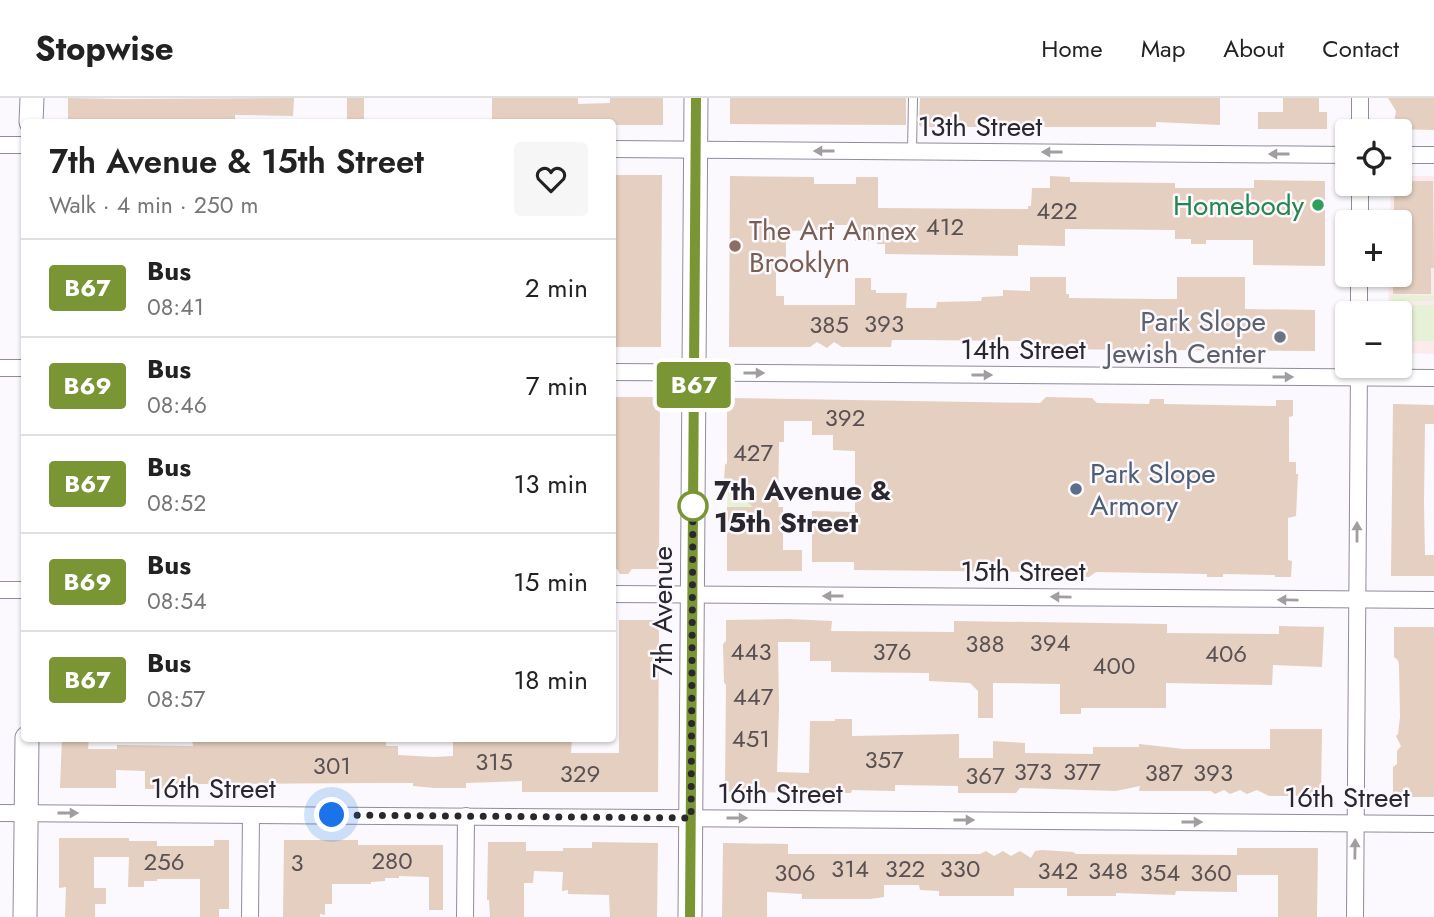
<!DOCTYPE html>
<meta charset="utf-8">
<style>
:root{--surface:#fff;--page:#f6f6f6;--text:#222;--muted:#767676;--line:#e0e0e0}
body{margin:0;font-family:Jost,sans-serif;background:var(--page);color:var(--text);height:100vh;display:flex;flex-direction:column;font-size:26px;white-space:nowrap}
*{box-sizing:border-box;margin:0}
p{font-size:23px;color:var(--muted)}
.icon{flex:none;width:38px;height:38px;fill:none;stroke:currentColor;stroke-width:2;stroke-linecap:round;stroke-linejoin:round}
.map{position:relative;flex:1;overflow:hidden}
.side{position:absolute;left:21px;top:21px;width:595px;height:623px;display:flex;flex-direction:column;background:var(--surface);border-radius:7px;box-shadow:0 2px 5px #0004}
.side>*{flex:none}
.badge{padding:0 14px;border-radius:5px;font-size:24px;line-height:46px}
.tools{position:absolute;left:1335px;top:21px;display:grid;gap:14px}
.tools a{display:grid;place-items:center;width:77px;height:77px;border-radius:7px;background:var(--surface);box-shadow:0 2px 5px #0004;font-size:35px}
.you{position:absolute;width:35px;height:35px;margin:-18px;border:5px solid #fff;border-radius:50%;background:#1a73e8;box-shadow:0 0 0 10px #1a73e833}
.map>.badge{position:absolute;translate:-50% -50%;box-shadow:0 0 0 4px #fff}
.round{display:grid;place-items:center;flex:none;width:74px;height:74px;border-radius:7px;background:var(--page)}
.overview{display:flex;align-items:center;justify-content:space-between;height:119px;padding:0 28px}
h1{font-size:33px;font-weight:600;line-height:52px}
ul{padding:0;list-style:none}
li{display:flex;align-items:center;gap:21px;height:98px;padding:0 28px;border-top:2px solid var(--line)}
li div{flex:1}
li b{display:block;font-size:26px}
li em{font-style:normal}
li .badge{min-width:77px;font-weight:700;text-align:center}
header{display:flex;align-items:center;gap:42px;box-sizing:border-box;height:98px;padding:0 35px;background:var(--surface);border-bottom:2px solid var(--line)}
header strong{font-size:33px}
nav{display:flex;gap:38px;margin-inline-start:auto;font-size:24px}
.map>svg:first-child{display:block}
</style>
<header>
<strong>Stopwise</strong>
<nav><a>Home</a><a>Map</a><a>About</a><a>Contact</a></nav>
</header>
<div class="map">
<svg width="1434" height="819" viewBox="0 0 1434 819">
<rect width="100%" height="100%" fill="#fbf9fd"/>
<path fill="#fcebed" d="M 1400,78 L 1434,78 L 1434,256 L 1400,255 L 1400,215 L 1388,215 L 1389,177 L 1400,177 L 1400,124 L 1390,124 L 1391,86 L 1400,86 Z"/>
<g fill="#e7f1d7">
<path d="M 1391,197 L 1434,198 L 1434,203 L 1403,203 L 1397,210 L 1396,215 L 1390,215 L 1395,203 L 1391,202 Z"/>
<rect x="1405" y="207" width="29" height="36"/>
<path d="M 728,386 L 779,386 L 779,409 L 727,409 Z"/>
</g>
<g fill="#e4cfc0">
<path d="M 68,0 L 121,1 L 294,0 L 293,18 L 235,17 L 235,21 L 68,23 Z"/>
<rect x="347" y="0" width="17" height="24"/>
<path d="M 492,0 L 578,0 L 578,6 L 610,5 L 610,0 L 663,0 L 663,27 L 612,27 L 612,24 L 492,24 Z"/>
<path d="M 730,0 L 906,0 L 906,27 L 730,26 Z"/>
<path d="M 920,0 L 1220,0 L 1220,27 L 1156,24 L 1156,29 L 922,29 L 919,27 Z"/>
<path d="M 1283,0 L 1319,0 L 1319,14 L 1327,14 L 1327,31 L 1258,31 L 1258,14 L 1283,14 Z"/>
<path d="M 1388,0 L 1434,0 L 1434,32 L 1393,31 L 1396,13 Z"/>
<path d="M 612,77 L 662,77 L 661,249 L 612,249 L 612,227 L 615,227 L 616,142 L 612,142 Z"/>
<path d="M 730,78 L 814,79 L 814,86 L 856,86 L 856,79 L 878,79 L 878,110 L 1013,111 L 1028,111 L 1028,108 L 1031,108 L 1032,90 L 1050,90 L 1050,78 L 1070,79 L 1070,84 L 1175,85 L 1175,90 L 1254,90 L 1254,82 L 1325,83 L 1325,168 L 1253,167 L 1253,142 L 1206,142 L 1206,146 L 1191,146 L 1191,141 L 1175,141 L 1175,132 L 1065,131 L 1065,148 L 1018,147 L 1018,158 L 885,156 L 885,146 L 877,146 L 877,143 L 855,143 L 855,127 L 822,127 L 822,132 L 786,133 L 786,164 L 776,164 L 776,198 L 784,198 L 784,207 L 855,207 L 855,180 L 871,180 L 871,192 L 876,192 L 876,195 L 907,195 L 906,210 L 936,210 L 937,204 L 981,203 L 982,199 L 1003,198 L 1003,192 L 1030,193 L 1030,179 L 1066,179 L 1066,196 L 1069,196 L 1069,200 L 1159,201 L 1177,201 L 1177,179 L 1245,179 L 1245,211 L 1315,212 L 1315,253 L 1027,251 L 1027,243 L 921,242 L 892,242 L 891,249 L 842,249 L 834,244 L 827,250 L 817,244 L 810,249 L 729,249 Z"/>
<path d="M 1400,83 L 1433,83 L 1434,170 L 1431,170 L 1431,196 L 1393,196 L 1393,177 L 1400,177 L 1400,124 L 1394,124 L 1394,86 L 1400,86 Z"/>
<path d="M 612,299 L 660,299 L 659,471 L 632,471 L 628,476 L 620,476 L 617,471 L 612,471 Z"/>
<path d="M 1046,299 L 1092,300 L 1097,305 L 1149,306 L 1150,301 L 1164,301 L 1164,306 L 1276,308 L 1276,302 L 1293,302 L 1293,318 L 1289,319 L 1289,364 L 1296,364 L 1296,376 L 1298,376 L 1296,418 L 1288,420 L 1288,462 L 1292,463 L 1291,479 L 1275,479 L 1275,477 L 1223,476 L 1223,479 L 1207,479 L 1207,476 L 1096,474 L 1089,479 L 1044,478 L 1040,474 L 854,472 L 854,464 L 812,464 L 812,413 L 855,414 L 855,353 L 833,352 L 833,337 L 812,337 L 812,323 L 784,323 L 784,344 L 779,344 L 778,409 L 783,409 L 783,452 L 802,452 L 802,473 L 727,473 L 727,409 L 753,409 L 724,383 L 725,367 L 727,365 L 727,300 L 1040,305 Z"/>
<path d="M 1393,306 L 1434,307 L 1434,326 L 1425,326 L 1424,405 L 1425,457 L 1434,457 L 1434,478 L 1391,478 Z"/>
<path d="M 788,521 L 832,523 L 831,533 L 954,534 L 954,523 L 1167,526 L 1167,535 L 1279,536 L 1279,528 L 1324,529 L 1322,569 L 1273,567 L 1272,587 L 1166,585 L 1166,610 L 1081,610 L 1081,616 L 1060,616 L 1060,586 L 993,585 L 993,620 L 978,620 L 978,593 L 970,585 L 929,583 L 929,575 L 831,574 L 831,563 L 810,563 L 810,544 L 778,544 L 779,610 L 777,674 L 809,675 L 810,623 L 835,623 L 835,621 L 852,621 L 852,638 L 959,636 L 959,660 L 993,660 L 993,643 L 1025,645 L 1025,655 L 1093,656 L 1093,649 L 1139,649 L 1139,646 L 1184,651 L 1270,651 L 1270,631 L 1322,631 L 1321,698 L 1269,698 L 1257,692 L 1247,696 L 1240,692 L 1230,696 L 1224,692 L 1215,696 L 1211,693 L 1139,693 L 1140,688 L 1116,693 L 1020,690 L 1016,695 L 958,695 L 958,688 L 895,687 L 895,693 L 852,692 L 851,695 L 730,694 L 725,691 L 726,587 L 724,584 L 723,546 L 726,543 L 726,522 Z"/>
<path d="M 619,522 L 659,522 L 658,694 L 522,694 L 522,683 L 466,685 L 466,690 L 434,690 L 413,688 L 413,685 L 375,685 L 193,686 L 193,691 L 145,691 L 145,673 L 116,672 L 116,690 L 60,690 L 62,640 L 89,640 L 88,651 L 117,651 L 117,647 L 193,648 L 192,641 L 352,640 L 352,644 L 386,644 L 386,648 L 398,648 L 398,657 L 434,659 L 453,658 L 453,640 L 572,641 L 571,655 L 619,655 Z"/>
<path d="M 1394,529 L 1434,529 L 1434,699 L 1393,699 L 1393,669 L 1397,666 L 1397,653 L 1401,648 L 1396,638 L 1398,636 L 1400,619 L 1399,567 L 1398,562 L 1394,559 Z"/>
<path d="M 59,740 L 129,740 L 129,743 L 157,743 L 157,748 L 214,748 L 214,742 L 229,742 L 229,811 L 219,811 L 219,819 L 200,819 L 200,781 L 157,781 L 157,783 L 144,783 L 144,789 L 128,789 L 129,759 L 94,759 L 94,790 L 106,790 L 106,806 L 95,806 L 95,819 L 65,819 L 66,789 L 59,790 Z"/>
<path d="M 284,742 L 358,742 L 358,747 L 443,747 L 443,812 L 429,812 L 429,779 L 399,778 L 399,780 L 385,780 L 385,783 L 371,784 L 371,786 L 332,786 L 332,806 L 325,806 L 325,817 L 320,816 L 320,819 L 283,819 Z"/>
<path d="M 488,744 L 526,744 L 526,753 L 563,753 L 563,750 L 592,750 L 592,744 L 658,745 L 657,819 L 610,819 L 609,797 L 568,796 L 568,792 L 562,793 L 563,774 L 534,773 L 533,785 L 524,785 L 524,819 L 490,819 L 489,802 L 487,802 Z"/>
<path d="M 723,745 L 788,746 L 788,756 L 980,756 L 986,753 L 994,758 L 1003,753 L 1011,758 L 1020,753 L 1031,760 L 1035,753 L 1042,752 L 1073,754 L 1076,756 L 1237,757 L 1237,750 L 1318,750 L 1317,819 L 1278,819 L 1278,777 L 1237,777 L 1237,794 L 1176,793 L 1175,797 L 1116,795 L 1116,798 L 1067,798 L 1067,790 L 1014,790 L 1014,798 L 939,798 L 939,793 L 920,792 L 919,787 L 884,787 L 884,799 L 870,801 L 802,801 L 802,796 L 767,794 L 767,819 L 722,819 Z"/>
</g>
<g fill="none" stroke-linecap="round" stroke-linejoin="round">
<g stroke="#938a9d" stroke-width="10">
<path id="lane" d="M 912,53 L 913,0"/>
</g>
<g stroke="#938a9d" stroke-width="18">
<g id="street">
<path d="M 1360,33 L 1360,0"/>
<path d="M 0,47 L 24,47"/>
<path d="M 612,51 L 1348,57"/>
<path d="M 1400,57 L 1434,57"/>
<path d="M 1360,124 L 1360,86"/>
<path d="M 1359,215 L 1359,177"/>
<path d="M 0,270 L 24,270"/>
<path d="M 612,274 L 1434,280"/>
<path d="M 0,492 L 24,492"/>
<path d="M 612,496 L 1434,502"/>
<path d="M 0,715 L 1434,726"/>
<path d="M 250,819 L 251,717"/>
<path d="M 465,819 L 466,718"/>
<path d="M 1355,819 L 1359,268"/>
</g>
</g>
<g stroke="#938a9d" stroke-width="25">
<g id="secondary">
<path d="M 31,24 L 32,0"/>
<path d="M 25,819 L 27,640"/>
<path d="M 690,819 L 696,0"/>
</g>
</g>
<use href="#lane" stroke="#fff" stroke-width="8"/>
<use href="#street" stroke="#fff" stroke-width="16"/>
<use href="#secondary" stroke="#fff" stroke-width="23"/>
</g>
<defs><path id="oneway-solid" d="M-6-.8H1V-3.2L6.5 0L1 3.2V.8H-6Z" transform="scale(1.75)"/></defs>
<g fill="#a09ea1">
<use href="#oneway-solid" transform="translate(824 53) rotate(-180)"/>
<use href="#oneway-solid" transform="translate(1052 54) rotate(-180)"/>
<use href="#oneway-solid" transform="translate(1279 56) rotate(-180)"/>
<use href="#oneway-solid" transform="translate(754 275)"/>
<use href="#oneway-solid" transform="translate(982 277)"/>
<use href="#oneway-solid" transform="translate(1283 279)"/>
<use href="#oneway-solid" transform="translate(1357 434) rotate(-90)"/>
<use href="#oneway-solid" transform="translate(833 498) rotate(-180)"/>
<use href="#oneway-solid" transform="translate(1061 499) rotate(-179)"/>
<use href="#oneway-solid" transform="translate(1288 502) rotate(-179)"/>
<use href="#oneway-solid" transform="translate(68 715)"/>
<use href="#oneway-solid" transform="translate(737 720)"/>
<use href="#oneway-solid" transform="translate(964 722)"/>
<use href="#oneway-solid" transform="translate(1192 724)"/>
<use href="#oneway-solid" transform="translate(1355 751) rotate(-89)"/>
</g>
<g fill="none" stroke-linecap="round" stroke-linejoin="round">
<g stroke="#fff" stroke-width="16">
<path id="line" d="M 690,819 L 696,0"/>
</g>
<use href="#line" stroke="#799534" stroke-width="10"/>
<path stroke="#2b272f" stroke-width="7" stroke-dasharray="0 12.6" d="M 332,717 L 691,720 L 693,397 L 693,408"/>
</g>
<circle fill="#2e9e5b" stroke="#fbf9fd" stroke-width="2.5" cx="1318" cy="107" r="7"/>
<circle fill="#8d6e63" stroke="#fbf9fd" stroke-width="2.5" cx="735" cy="148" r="7"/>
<circle fill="#6b7280" stroke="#fbf9fd" stroke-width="2.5" cx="1280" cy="239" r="7"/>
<circle fill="#5c6f8a" stroke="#fbf9fd" stroke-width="2.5" cx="1076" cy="391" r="7"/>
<circle fill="#fff" stroke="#799534" stroke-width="3.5" cx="693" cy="408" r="14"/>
<g text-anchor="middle" stroke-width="5" stroke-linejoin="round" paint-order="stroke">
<g font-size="24" fill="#595153">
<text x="1057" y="121">422</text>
<text x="945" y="137">412</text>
<text x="884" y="234">393</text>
<text x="829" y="235">385</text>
<text x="845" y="328">392</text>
<text x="753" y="363">427</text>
<text x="1050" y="553">394</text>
<text x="985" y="554">388</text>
<text x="751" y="562">443</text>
<text x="892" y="562">376</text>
<text x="1226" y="564">406</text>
<text x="1114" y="576">400</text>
<text x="753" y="607">447</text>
<text x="751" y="649">451</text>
<text x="884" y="670">357</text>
<text x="494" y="672">315</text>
<text x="332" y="676">301</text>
<text x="1033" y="682">373</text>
<text x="1082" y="682">377</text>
<text x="1164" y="683">387</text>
<text x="1213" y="683">393</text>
<text x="580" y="684">329</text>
<text x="985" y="686">367</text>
<text x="392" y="771">280</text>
<text x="164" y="772">256</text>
<text x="297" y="773">3</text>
<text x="850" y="779">314</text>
<text x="905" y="779">322</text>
<text x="960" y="779">330</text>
<text x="1058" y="781">342</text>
<text x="1108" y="781">348</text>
<text x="795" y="783">306</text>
<text x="1160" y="783">354</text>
<text x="1211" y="783">360</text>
</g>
<g font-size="28" fill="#2b272f" stroke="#fbf9fd">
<text x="980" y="38">13th Street</text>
<text x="1023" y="261">14th Street</text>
<text x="1023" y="483">15th Street</text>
<text transform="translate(662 514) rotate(-90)" y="10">7th Avenue</text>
<text x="213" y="700">16th Street</text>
<text x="780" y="705">16th Street</text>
<text x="1347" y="709">16th Street</text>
</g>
<g font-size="28" fill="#27864d" stroke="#fbf9fd" text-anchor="end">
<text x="1304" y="117">Homebody</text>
</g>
<g font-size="28" fill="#785e54" stroke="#fbf9fd" text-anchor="start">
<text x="749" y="142">The Art Annex<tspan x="749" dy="32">Brooklyn</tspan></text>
</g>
<g font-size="28" fill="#5b616d" stroke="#fbf9fd" text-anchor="end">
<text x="1266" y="233">Park Slope<tspan x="1266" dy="32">Jewish Center</tspan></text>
</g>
<g font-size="28" fill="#4e5e75" stroke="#fbf9fd" text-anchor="start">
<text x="1090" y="385">Park Slope<tspan x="1090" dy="32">Armory</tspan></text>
</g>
<g font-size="28" font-weight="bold" fill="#2b272f" stroke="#fbf9fd" text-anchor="start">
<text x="714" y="402">7th Avenue &amp;<tspan x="714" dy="32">15th Street</tspan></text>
</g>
</g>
</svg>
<div class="tools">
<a><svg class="icon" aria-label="locate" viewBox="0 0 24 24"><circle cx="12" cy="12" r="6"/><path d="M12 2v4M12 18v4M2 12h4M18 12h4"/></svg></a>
<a>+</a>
<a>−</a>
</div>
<div class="you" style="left:332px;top:717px"></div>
<b class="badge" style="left:694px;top:287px;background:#799534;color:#fff">B67</b>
<section class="side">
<div class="overview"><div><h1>7th Avenue &amp; 15th Street</h1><p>Walk · 4 min · 250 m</p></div><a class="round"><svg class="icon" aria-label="heart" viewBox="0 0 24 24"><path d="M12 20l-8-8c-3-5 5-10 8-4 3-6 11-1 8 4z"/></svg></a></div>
<ul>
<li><span class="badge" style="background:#799534;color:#fff">B67</span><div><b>Bus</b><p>08:41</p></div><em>2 min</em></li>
<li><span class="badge" style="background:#799534;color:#fff">B69</span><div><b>Bus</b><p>08:46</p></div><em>7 min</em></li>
<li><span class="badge" style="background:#799534;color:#fff">B67</span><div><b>Bus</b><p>08:52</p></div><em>13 min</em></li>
<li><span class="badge" style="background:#799534;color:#fff">B69</span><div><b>Bus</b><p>08:54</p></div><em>15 min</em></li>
<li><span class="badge" style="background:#799534;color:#fff">B67</span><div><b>Bus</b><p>08:57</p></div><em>18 min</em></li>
</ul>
</section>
</div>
